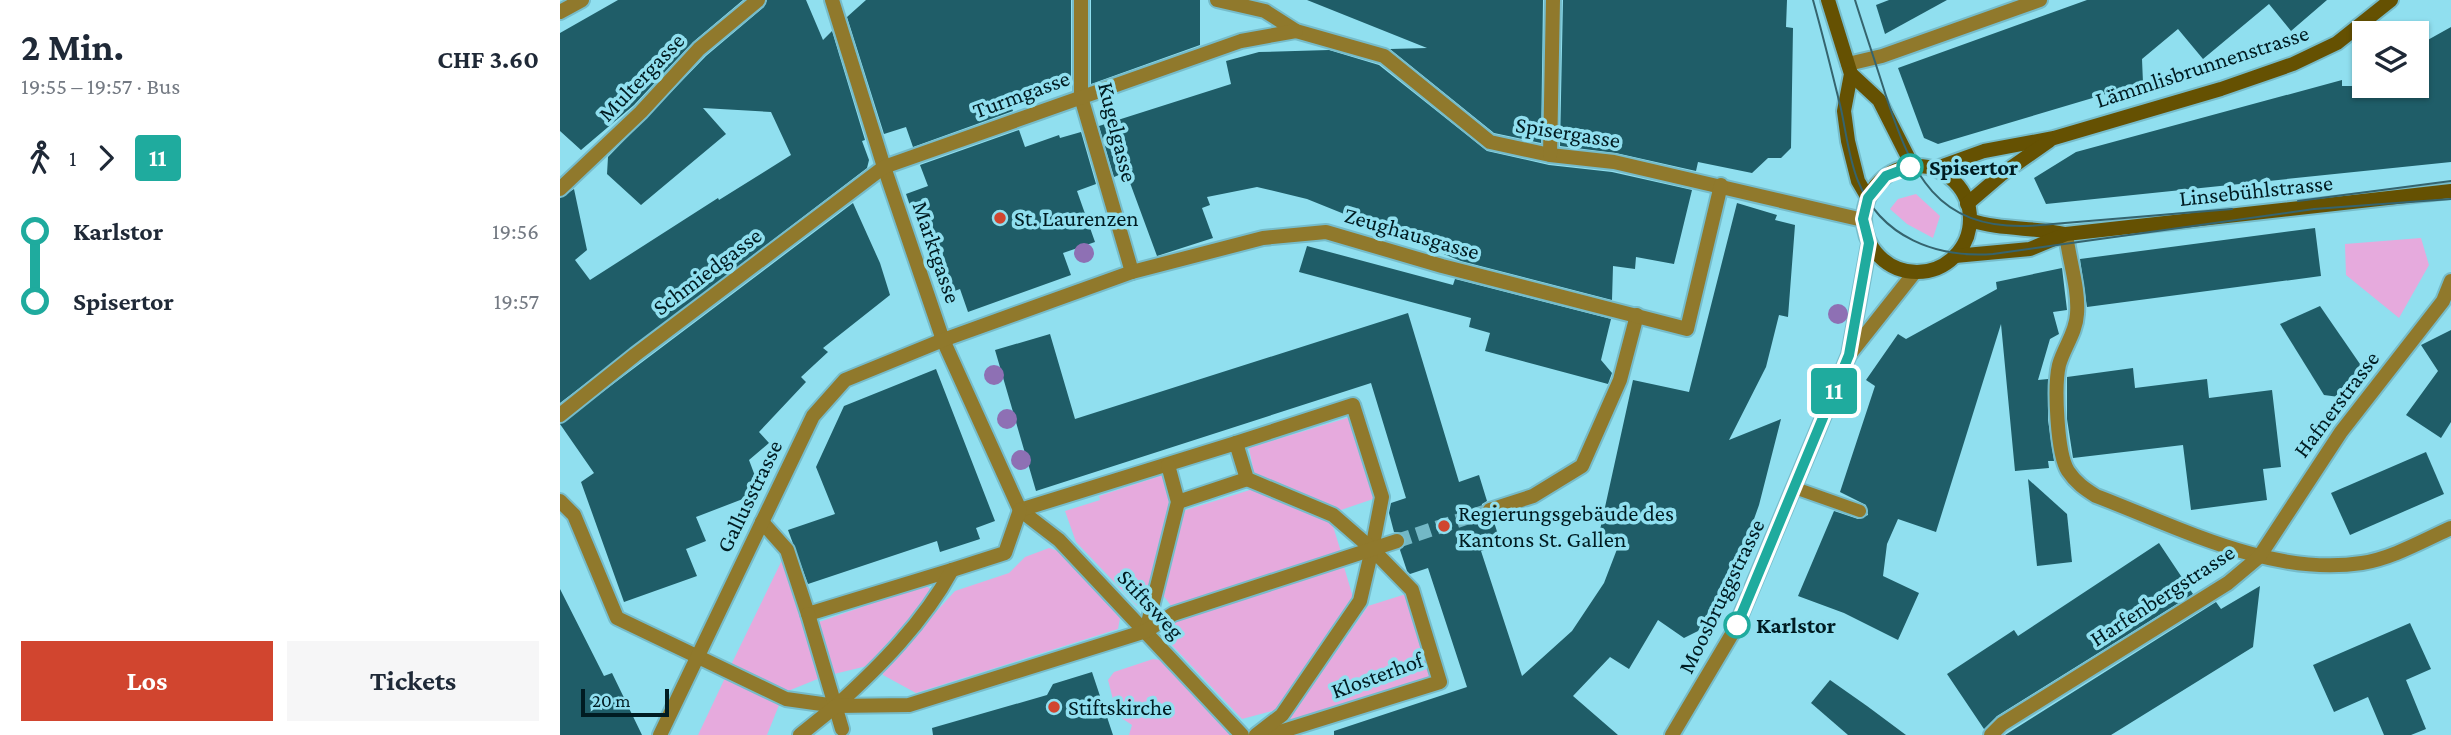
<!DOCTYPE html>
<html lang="de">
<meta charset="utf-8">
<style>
:root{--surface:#fff;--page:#f6f6f7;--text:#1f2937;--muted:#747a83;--accent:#d1452f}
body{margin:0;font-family:"Crimson Pro",serif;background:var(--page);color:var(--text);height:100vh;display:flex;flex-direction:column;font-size:26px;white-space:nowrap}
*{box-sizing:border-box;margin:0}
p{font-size:23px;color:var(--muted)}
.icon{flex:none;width:38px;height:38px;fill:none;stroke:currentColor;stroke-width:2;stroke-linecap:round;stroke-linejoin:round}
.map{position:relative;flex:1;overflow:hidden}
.side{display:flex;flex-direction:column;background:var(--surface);width:560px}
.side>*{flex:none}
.badge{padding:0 14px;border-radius:5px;font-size:24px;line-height:46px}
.tools{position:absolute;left:1792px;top:21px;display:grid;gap:14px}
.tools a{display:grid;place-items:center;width:77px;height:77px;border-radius:0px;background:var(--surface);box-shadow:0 2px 5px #0004;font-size:35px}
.scale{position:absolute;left:21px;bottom:18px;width:88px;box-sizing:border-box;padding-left:7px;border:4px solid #001c22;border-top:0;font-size:19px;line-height:24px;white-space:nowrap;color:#001c22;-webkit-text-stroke:5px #90dfef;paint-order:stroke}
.map>.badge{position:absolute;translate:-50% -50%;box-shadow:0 0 0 4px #fff}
.legs{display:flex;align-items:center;gap:10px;height:77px;padding:0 21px;font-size:23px}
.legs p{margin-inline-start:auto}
.head{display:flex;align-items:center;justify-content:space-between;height:119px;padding:0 21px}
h1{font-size:38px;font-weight:700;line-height:52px}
.cta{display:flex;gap:14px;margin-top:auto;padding:14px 21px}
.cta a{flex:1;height:80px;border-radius:0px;background:var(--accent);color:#fff;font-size:28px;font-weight:700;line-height:80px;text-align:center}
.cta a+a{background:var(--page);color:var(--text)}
ul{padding:0 21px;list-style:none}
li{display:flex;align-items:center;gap:24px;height:70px;font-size:26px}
li i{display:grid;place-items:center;width:10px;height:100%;margin:0 9px;background:currentColor}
li i::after{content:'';width:18px;height:18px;margin:-9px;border:5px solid;border-radius:50%;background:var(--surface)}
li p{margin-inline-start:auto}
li:first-child i{background:linear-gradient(#0000 50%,currentColor 0)}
li:last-child i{background:linear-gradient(currentColor 50%,#0000 0)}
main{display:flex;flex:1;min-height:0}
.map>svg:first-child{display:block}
</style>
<main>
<section class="side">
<div class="head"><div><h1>2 Min.</h1><p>19:55 – 19:57 · Bus</p></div><b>CHF 3.60</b></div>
<div class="legs"><svg class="icon" aria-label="walk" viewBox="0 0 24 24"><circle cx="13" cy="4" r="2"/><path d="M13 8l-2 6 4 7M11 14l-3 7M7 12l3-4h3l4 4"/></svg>1<svg class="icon" aria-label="forward" viewBox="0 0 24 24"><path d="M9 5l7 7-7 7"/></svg><b class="badge" style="background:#1fab9e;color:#fff">11</b></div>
<ul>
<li><i style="color:#1fab9e"></i><b>Karlstor</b><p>19:56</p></li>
<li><i style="color:#1fab9e"></i><b>Spisertor</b><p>19:57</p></li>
</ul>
<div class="cta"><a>Los</a><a>Tickets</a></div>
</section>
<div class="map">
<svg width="1891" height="735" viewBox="0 0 1891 735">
<rect width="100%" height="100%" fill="#90dfef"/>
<g fill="#e6aadd">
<path d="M 1356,194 L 1380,216 L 1373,238 L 1347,224 L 1330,209 L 1338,199 Z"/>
<path d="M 1861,238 L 1869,265 L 1839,318 L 1786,275 L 1785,244 Z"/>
<path d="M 790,417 L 816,498 L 778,511 L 694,473 L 689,448 Z"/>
<path d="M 603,475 L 611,500 L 586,603 L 577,606 L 516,542 L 505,511 L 540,500 L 539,496 Z"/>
<path d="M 693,489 L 772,523 L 782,555 L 612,607 L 603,595 L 623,511 Z"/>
<path d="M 489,548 L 498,551 L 560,618 L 558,629 L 356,693 L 323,675 L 323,670 L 395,591 L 449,573 L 465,557 Z"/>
<path d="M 224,556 L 260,678 L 228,691 L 171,665 Z"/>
<path d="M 784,567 L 793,597 L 716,710 L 682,719 L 608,641 L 613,621 Z"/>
<path d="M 365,585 L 370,589 L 369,597 L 307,666 L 274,674 L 259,622 Z"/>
<path d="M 846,594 L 873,677 L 727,722 L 808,606 Z"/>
<path d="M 593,659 L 600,660 L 670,735 L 569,735 L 572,725 L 557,715 L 548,680 L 554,672 Z"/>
<path d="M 165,678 L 219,705 L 207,735 L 138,735 Z"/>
</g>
<g fill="#1f5d68">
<path d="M 58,0 L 183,0 L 133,42 L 74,105 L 21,150 L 0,131 L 0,33 Z"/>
<path d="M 207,0 L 246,0 L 263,40 L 272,31 L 305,140 L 302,141 L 309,160 L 307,168 L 0,403 L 0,198 L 14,189 L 27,250 L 15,260 L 30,280 L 158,198 L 159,200 L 231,155 L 211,112 L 143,108 L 166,134 L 81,205 L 47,174 L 48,157 L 146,56 L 204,7 Z"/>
<path d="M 306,0 L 511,0 L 511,88 L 447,95 L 453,111 L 353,147 L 346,127 L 324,134 L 287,17 Z"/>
<path d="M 531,0 L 640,0 L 640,45 L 531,84 Z"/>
<path d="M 747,0 L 983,0 L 981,143 L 934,133 L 830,49 L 867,48 Z"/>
<path d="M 1003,0 L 1227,0 L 1226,27 L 1233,28 L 1231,148 L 1221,158 L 1208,158 L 1192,173 L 1138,162 L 1136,171 L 1056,153 L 1000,146 Z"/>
<path d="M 1329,0 L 1387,0 L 1325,34 L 1316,5 Z"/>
<path d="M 1527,0 L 1767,0 L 1731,31 L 1709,4 L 1643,59 L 1618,29 L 1582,59 L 1583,83 L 1378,144 L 1364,138 L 1338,68 Z"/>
<path d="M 1891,27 L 1891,162 L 1486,204 L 1474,178 L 1516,152 L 1782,80 L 1782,86 L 1857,86 L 1857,46 Z"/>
<path d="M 769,50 L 819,65 L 927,151 L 989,165 L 1052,172 L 1132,190 L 1114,264 L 1076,257 L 1075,269 L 1053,266 L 1052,300 L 901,261 L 747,199 L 697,187 L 647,197 L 650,205 L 642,208 L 653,238 L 597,256 L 566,172 L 554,177 L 539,126 L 671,84 L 666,61 L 699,52 Z"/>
<path d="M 459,130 L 465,147 L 499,135 L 500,138 L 521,132 L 536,184 L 517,191 L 535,242 L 503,253 L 511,275 L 408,312 L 400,289 L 381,296 L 346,194 L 368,186 L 360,165 Z"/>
<path d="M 293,203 L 320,263 L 330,295 L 263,348 L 268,352 L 241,377 L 246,382 L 199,432 L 209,443 L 189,460 L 201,492 L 136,517 L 146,541 L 126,549 L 137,576 L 64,602 L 21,482 L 34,473 L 0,424 Z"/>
<path d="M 1177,203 L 1217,215 L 1215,220 L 1235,225 L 1228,317 L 1219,315 L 1206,367 L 1169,440 L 1221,419 L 1199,505 L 1183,550 L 1138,631 L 1124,638 L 1098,620 L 1069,669 L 1050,657 L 1013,696 L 1058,735 L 774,735 L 774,731 L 907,687 L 868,568 L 850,574 L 847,571 L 840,550 L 846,539 L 843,533 L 834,532 L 829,513 L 831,503 L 846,498 L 811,383 L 476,491 L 435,350 L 490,334 L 515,419 L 848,313 L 899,482 L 919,475 L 927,501 L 922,504 L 921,512 L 924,518 L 933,519 L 941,544 L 921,551 L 962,676 L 1012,631 L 1044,583 L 1059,544 L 1038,539 L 1073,380 L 1129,392 Z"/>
<path d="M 1755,228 L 1761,276 L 1527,307 L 1520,259 Z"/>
<path d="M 747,246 L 893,285 L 895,279 L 1051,319 L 1041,360 L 1052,373 L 1048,384 L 925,351 L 930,333 L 909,327 L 911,318 L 739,272 Z"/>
<path d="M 1502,268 L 1507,310 L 1493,312 L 1499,334 L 1490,339 L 1478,380 L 1488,379 L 1488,420 L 1494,461 L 1488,461 L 1489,468 L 1455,471 L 1441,324 L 1376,532 L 1338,519 L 1327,544 L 1323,576 L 1359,593 L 1338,640 L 1284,613 L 1238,596 L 1274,511 L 1298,519 L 1308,515 L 1306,505 L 1280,492 L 1315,386 L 1306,380 L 1338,334 L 1346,339 L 1437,289 L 1436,282 Z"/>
<path d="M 1760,306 L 1802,367 L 1790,389 L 1779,397 L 1764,395 L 1720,324 Z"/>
<path d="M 1891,330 L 1891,422 L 1881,438 L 1846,415 L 1878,371 L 1861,345 Z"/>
<path d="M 1573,368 L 1575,388 L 1647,379 L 1649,398 L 1712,390 L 1721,467 L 1703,469 L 1707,500 L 1631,510 L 1623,445 L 1513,458 L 1507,419 L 1507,377 Z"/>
<path d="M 376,369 L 435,521 L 416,528 L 420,539 L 380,552 L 377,541 L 248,584 L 228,530 L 275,514 L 256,467 L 284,406 Z"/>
<path d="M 1866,452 L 1884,494 L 1790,535 L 1771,493 Z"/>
<path d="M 1468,479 L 1507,514 L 1512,562 L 1477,566 Z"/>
<path d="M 1599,543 L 1633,594 L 1437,716 L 1424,729 L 1387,674 L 1454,630 L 1458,636 Z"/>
<path d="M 1700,586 L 1693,647 L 1551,735 L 1445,735 L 1656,602 L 1661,609 Z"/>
<path d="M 0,589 L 44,676 L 52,673 L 82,735 L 0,735 Z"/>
<path d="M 1850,623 L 1871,669 L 1846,680 L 1866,729 L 1851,735 L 1824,735 L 1808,697 L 1774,712 L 1753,665 Z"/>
<path d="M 532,672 L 553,735 L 373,735 L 372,728 L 487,695 L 493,684 Z"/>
<path d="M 1270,680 L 1307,706 L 1346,735 L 1288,735 L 1251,703 Z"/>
</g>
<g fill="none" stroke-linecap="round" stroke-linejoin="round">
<path stroke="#73b8c6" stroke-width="14" stroke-dasharray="14 7" stroke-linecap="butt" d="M 837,541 L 930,510"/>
<g stroke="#76bcca" stroke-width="16">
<path id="lane" d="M 1235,488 L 1300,511"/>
</g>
<g stroke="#76bcca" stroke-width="18">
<g id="street">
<path d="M 272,0 L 324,167 L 383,340 L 460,510 L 499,540 L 682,735"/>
<path d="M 521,0 L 521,97 L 572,272"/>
<path d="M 657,0 L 705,11 L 736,31 L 824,56 L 930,142 L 990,155 L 1054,162 L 1303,220"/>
<path d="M 0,12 L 22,0"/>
<path d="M 1288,64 L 1322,56 L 1480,0"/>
<path d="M 990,155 L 993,0"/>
<path d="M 0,189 L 81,112 L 139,49 L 198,0"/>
<path d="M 1506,234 C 1509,260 1519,289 1517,314 C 1516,333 1504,347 1499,365 C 1494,386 1497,454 1508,471 C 1516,483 1525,489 1536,496 C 1618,527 1712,577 1802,563 C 1833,558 1862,541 1891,528"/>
<path d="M 1290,354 L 1355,272"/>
<path d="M 0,415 L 75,355 L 324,167 L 681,41 L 736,31"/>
<path d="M 676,443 L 793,405 L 822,497 L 812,549 L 852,590 L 880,682 L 710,735"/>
<path d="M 0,501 L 14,515 L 57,618 L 226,699 L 276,706"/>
<path d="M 618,502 L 687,479"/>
<path d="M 460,510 L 676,443 L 687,479 L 773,515 L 812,549 L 800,601 L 722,715 L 696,735"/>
<path d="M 930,510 L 973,496 L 1022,466 L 1060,380 L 1077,315"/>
<path d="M 202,522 L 227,550 L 248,614 L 392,570"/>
<path d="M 248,614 L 282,729"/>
<path d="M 586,631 L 618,502 L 608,465"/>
<path d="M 276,706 C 320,666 363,623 392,570 L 445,553 L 460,510"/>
<path d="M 100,735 L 253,416 L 285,380 L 383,340 L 572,272 L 703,238 L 766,232 L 882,266 L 1127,329 L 1161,185"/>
<path d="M 240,735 L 276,706 L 349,705 L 586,631 L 613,614 L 837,541"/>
<path d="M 1112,735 L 1175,629 L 1289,355 L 1309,244"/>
<path d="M 1431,735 L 1442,724 L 1668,583 L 1699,557 L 1781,432 L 1883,301 L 1891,281"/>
</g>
</g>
<g stroke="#76bcca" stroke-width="18">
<g id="secondary">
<path d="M 1268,0 L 1291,74 L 1284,111 L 1288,141 L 1298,181 L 1308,198"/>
<path d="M 1291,74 L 1319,100 L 1353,167"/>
<circle cx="1357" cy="219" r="53"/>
<path d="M 1374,169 L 1424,151 L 1494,138 L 1661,89 L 1733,64 L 1777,43 L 1831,0"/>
<path d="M 1407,204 L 1442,174 L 1489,141"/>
<path d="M 1410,220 C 1439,230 1473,227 1505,234"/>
<path d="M 1395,256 L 1470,249 L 1506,234 L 1891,191"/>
</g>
</g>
<use href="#lane" stroke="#90792c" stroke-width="12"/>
<use href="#street" stroke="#90792c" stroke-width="14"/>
<use href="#secondary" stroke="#655102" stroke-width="14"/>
<g stroke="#35646e" stroke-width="2">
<path d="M 1253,0 C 1263,36 1272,72 1281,109 C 1286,132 1289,159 1298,181 C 1321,238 1377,258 1433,254 L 1754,209 L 1891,199"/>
<path d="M 1295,0 C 1305,32 1316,64 1326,96 C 1352,174 1376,229 1468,226 L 1672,209"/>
<path d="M 1738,201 L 1891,181"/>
</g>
</g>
<g fill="#8e70b4">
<circle cx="524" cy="253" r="10"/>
<circle cx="1278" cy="314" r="10"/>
<circle cx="434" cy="375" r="10"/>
<circle cx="447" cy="419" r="10"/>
<circle cx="461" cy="460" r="10"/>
</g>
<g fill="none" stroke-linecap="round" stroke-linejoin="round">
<g stroke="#fff" stroke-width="16">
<path id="line-1" d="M 1177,625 L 1289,355 L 1309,243 L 1303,219 L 1308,198 L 1326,176 L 1350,167"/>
</g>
<use href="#line-1" stroke="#1fab9e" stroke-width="10"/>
</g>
<g fill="#fff" stroke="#1fab9e" stroke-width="3.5">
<circle cx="1350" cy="167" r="12"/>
<circle cx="1177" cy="625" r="12"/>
</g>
<g fill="#d1452f" stroke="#90dfef" stroke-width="2.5">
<circle cx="440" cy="218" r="7"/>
<circle cx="884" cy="526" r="7"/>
<circle cx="494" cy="707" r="7"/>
</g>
<g text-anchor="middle" stroke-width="7" stroke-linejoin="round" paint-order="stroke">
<g font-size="23" fill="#001c22" stroke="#90dfef">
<text transform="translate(1642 66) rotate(-18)" y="8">Lämmlisbrunnenstrasse</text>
<text transform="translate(81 77) rotate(-46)" y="8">Multergasse</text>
<text transform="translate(461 94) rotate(-20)" y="8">Turmgasse</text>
<text transform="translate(558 132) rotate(76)" y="8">Kugelgasse</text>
<text transform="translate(1008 132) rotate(9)" y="8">Spisergasse</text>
<text transform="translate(1696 190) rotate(-6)" y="8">Linsebühlstrasse</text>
<text transform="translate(852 233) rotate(16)" y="8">Zeughausgasse</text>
<text transform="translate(377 252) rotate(71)" y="8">Marktgasse</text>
<text transform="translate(147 271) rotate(-37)" y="8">Schmiedgasse</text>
<text transform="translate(1776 404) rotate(-53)" y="8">Hafnerstrasse</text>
<text transform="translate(189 496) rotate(-64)" y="8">Gallusstrasse</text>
<text transform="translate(1602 595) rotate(-33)" y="8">Harfenbergstrasse</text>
<text transform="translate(1161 596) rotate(-64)" y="8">Moosbruggstrasse</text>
<text transform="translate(591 604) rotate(47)" y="8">Stiftsweg</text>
<text transform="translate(817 675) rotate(-20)" y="8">Klosterhof</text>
</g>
<g font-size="23" font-weight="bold" fill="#001c22" stroke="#90dfef" text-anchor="start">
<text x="1369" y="175">Spisertor</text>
<text x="1196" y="633">Karlstor</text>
</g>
<g font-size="23" fill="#001c22" stroke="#90dfef" text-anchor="start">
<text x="454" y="226">St. Laurenzen</text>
<text x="898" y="521">Regierungsgebäude des<tspan x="898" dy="26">Kantons St. Gallen</tspan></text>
<text x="508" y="715">Stiftskirche</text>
</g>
</g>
</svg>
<div class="tools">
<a><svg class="icon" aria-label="layers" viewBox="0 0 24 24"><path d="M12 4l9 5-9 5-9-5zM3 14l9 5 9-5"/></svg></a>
</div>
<div class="scale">20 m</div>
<b class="badge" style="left:1274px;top:391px;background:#1fab9e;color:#fff">11</b>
</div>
</main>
